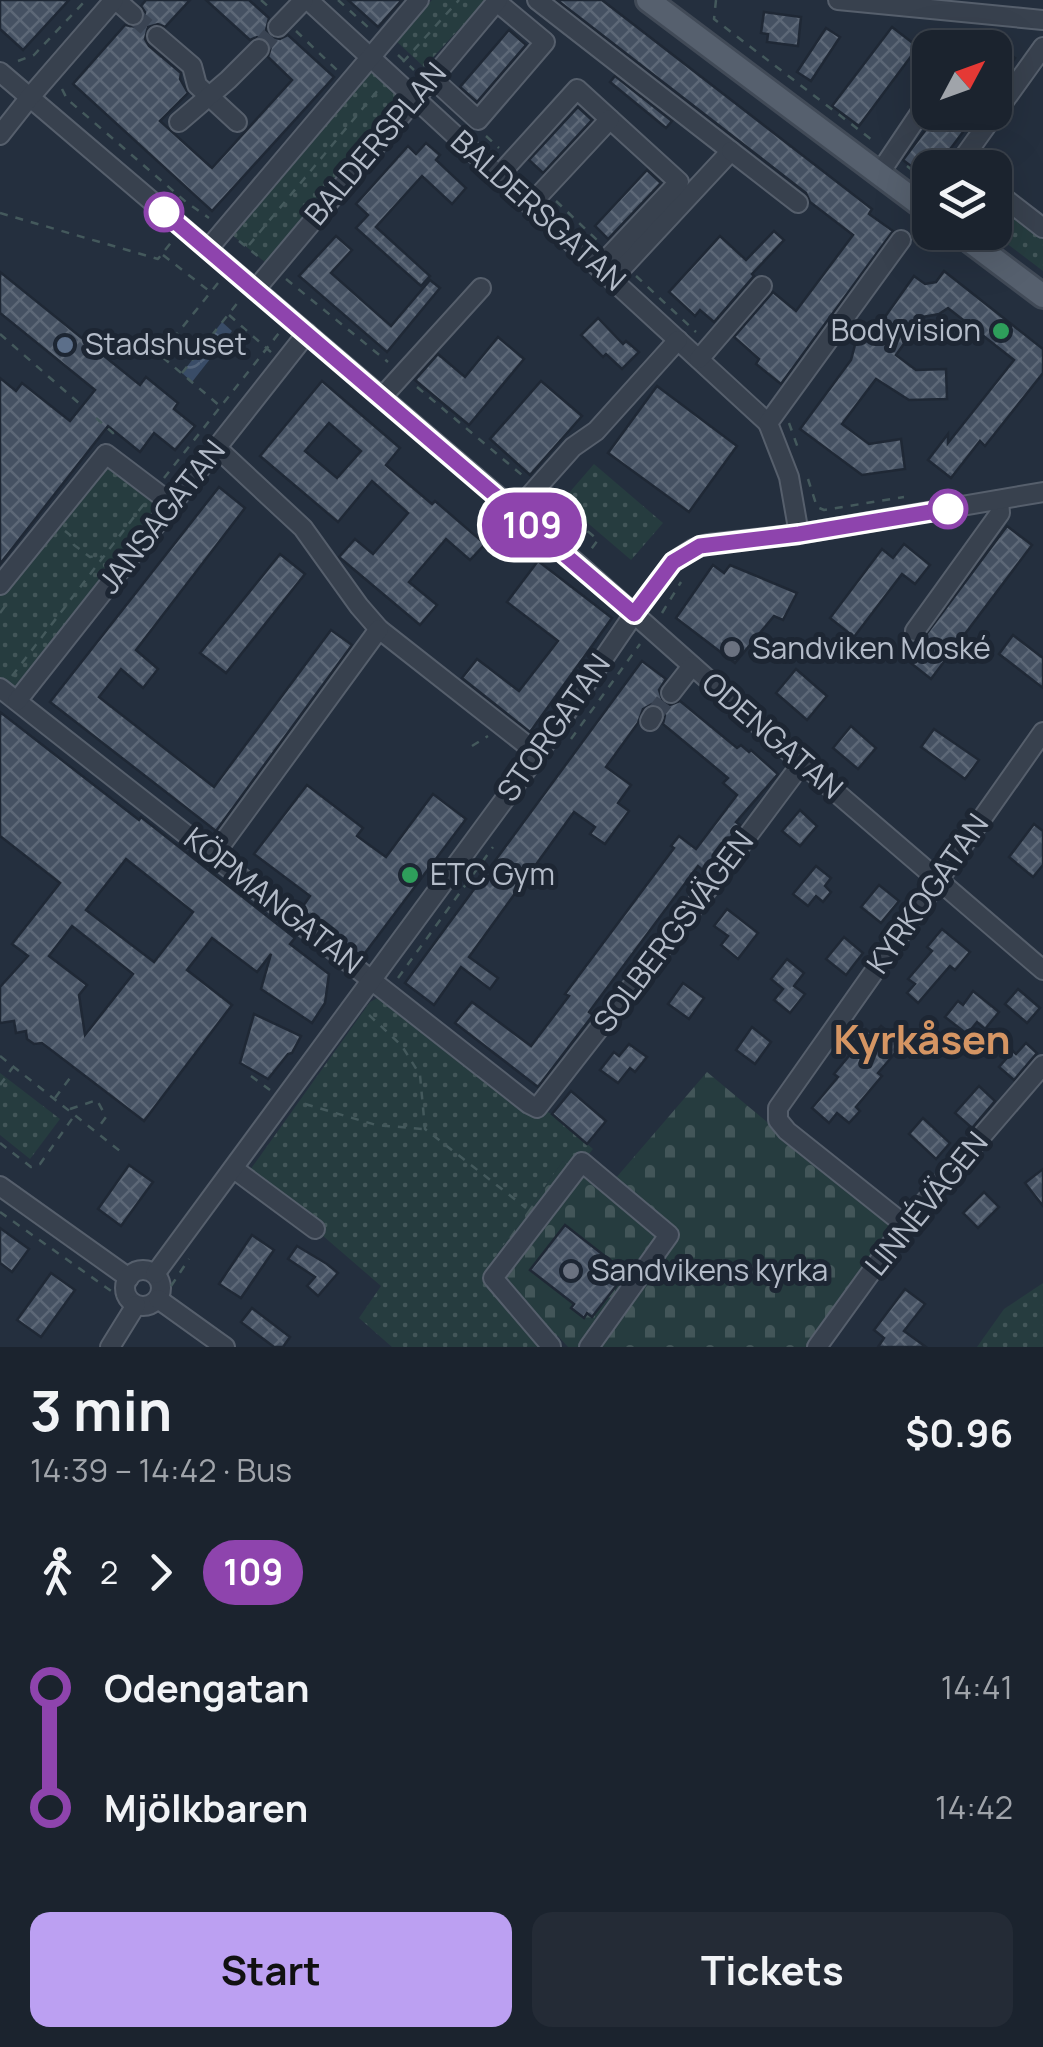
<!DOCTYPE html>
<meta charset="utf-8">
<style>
:root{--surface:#1b232e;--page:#242b36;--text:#f1f3f6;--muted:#a0a4aa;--line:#39404a;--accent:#bca0f2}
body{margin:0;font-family:Manrope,sans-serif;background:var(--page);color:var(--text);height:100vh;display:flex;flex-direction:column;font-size:38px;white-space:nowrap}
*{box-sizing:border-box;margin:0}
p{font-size:32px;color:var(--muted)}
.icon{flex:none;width:55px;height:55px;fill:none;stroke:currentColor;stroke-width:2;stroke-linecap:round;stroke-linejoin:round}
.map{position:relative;height:1347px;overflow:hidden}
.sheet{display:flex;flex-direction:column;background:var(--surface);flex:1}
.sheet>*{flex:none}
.badge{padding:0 20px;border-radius:32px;font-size:35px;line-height:65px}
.needle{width:65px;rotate:49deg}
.controls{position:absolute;left:912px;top:30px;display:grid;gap:20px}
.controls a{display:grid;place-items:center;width:100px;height:100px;border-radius:20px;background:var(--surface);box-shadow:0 10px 40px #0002,0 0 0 2px var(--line);font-size:50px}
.map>.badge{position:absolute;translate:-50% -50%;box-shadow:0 0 0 5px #fff}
.legs{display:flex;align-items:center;gap:15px;height:110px;padding:0 30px;font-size:32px}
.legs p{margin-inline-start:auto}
.overview{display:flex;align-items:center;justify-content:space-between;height:170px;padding:0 30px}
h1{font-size:55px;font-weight:700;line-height:75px}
.action{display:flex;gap:20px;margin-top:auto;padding:20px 30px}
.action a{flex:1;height:115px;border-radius:20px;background:var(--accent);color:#111;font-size:40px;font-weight:700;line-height:115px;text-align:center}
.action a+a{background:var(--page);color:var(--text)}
ul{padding:0 30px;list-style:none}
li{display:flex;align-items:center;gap:35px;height:120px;font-size:38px}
li i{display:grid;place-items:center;width:15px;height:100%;margin:0 12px;background:currentColor}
li i::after{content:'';width:25px;height:25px;margin:-12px;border:8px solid;border-radius:50%;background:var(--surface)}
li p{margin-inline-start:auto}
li:first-child i{background:linear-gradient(#0000 50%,currentColor 0)}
li:last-child i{background:linear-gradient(currentColor 50%,#0000 0)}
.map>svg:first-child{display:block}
</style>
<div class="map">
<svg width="1043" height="1347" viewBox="0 0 1043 1347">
<defs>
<pattern id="grass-dots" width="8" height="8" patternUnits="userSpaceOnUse" patternTransform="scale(2.5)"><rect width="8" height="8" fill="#263c3f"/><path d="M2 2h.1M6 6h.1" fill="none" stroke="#435659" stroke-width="1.8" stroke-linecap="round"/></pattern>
<pattern id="cemetery-stones" width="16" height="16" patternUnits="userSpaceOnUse" patternTransform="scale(2.5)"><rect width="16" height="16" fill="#263c3f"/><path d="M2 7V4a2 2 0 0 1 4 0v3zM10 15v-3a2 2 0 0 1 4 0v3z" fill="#435659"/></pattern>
<pattern id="water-waves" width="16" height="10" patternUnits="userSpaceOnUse" patternTransform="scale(2.5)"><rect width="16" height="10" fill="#394c67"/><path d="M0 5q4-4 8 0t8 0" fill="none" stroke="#53647b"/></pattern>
<pattern id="building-cross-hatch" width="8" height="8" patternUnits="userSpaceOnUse" patternTransform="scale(2.5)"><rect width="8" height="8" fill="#455162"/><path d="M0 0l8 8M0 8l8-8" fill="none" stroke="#5d6877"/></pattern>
</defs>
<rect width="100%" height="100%" fill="#242f3e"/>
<g fill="url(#grass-dots)">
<path d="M 432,0 L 486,0 L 424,67 L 395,40 Z"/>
<path d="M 370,58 L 415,98 L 272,268 L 225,229 Z"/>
<path d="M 995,191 L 1043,229 L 1043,271 L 993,233 L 995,232 Z"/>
<path d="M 101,457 L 172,504 L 17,701 L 0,688 L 0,585 Z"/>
<path d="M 594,464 L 663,523 L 631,560 L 562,501 Z"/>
<path d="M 388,992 L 529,1104 L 552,1114 L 593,1149 L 575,1170 L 563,1161 L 491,1263 L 558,1335 L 547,1347 L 392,1347 L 359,1318 L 381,1286 L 315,1229 L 245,1177 L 370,1002 Z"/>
<path d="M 0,1073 L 60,1119 L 30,1159 L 0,1135 Z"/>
<path d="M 1043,1283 L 1043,1347 L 977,1347 L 1004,1309 Z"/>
</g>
<path fill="url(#cemetery-stones)" d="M 707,1072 L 897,1230 L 808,1347 L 568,1347 L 491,1263 L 563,1161 L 603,1193 Z"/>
<path fill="url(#water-waves)" d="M 222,322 L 232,331 L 192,382 L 182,373 Z"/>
<g fill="url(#building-cross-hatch)" stroke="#1f2835" stroke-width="2.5" fill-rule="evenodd">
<path d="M 0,0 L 69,0 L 23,50 L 0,29 Z"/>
<path d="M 146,0 L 190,0 L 165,27 L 158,24 L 148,27 L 145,39 L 149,46 L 181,73 L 180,79 L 188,93 L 160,121 L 212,168 L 292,80 L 268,57 L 271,47 L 267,40 L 257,37 L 250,40 L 206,0 L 249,0 L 269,18 L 266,30 L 270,37 L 280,39 L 288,35 L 334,77 L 212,211 L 73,84 L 125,25 L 136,27 L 143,22 L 145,12 L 141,6 Z"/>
<path d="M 348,0 L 402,0 L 378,27 Z"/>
<path d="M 557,0 L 602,0 L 872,209 L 869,214 L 893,231 L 781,384 L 756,364 L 759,359 L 734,337 L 773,292 L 796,311 L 853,235 L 810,202 L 806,193 Z"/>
<path d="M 764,12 L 801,17 L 798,46 L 767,42 L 768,34 L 761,33 Z"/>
<path d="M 892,27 L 918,47 L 859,126 L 832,106 Z"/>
<path d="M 826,28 L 840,37 L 811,81 L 797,72 Z"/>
<path d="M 509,30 L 526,45 L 477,102 L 460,87 Z"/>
<path d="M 995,43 L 1015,58 L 995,86 Z"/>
<path d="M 615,76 L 672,121 L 666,128 L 610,82 Z"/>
<path d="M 578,107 L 592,120 L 543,173 L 529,160 Z"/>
<path d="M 939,112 L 954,112 L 969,124 L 936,168 L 930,168 L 928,179 L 903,160 Z"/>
<path d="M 426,143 L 440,155 L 436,160 L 466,188 L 452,204 L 422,176 L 376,227 L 430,276 L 421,286 L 356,228 L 368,215 L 356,204 L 408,146 L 416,154 Z"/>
<path d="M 647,170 L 661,183 L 608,239 L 595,226 Z"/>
<path d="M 774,231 L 784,240 L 752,274 L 754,276 L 714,322 L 700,310 L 695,316 L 669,292 L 720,236 L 746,260 Z"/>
<path d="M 336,236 L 352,250 L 331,273 L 391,326 L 430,280 L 440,288 L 387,352 L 299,276 Z"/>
<path d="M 944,271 L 1043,349 L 1043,373 L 985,446 L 980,441 L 951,478 L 928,460 L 948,434 L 948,443 L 1014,360 L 948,308 L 939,314 L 923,317 L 896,355 L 916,370 L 946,369 L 947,399 L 909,400 L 876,379 L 842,424 L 869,444 L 901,439 L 905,469 L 862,475 L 800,429 L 851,360 L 855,345 L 870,338 L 914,276 L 925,284 L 936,282 Z"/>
<path d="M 0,272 L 140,385 L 146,377 L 178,403 L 174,409 L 195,426 L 175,450 L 154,433 L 140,452 L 108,426 L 0,564 L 0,378 L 16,391 L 22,383 L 70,421 L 95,390 L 0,313 Z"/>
<path d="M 598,318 L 623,344 L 626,341 L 639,352 L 622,369 L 606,354 L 603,357 L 581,335 Z"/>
<path d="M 498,337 L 524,359 L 469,425 L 415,380 L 438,354 L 465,377 Z"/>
<path d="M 322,381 L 400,448 L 386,465 L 432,504 L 435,501 L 485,544 L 470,560 L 446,539 L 409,582 L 437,605 L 420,625 L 339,557 L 355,539 L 373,554 L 408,513 L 372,481 L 338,522 L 260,456 ZM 329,423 L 361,451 L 337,478 L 305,451 Z"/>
<path d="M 541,381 L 582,416 L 530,475 L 490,439 Z"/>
<path d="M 657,386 L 737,446 L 689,512 L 608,453 Z"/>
<path d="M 219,487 L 245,508 L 136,650 L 158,669 L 143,688 L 121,669 L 99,697 L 214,787 L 331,630 L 352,645 L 216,831 L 50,702 Z"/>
<path d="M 1007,526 L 1032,545 L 931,679 L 907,660 Z"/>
<path d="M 904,544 L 930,565 L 915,584 L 902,574 L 854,637 L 830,618 L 882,549 L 893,558 Z"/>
<path d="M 280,554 L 305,574 L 226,673 L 200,653 Z"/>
<path d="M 538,561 L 612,618 L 530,732 L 462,678 L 477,659 L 519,691 L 558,641 L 507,602 Z"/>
<path d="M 713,565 L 724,573 L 730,565 L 797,593 L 783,620 L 774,616 L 735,663 L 676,618 Z"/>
<path d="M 1013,635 L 1043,658 L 1043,688 L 999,654 Z"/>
<path d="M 642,661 L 666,679 L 659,690 L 663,702 L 670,705 L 680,701 L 737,748 L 741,745 L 749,752 L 751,750 L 778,774 L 736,822 L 740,825 L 705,872 L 698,866 L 589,1012 L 593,1015 L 538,1087 L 455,1023 L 472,1002 L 531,1046 L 569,996 L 565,994 L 674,848 L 671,846 L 679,836 L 696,849 L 737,795 L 723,783 L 728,778 L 663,724 L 665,715 L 660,706 L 652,704 L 643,709 L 638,723 L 606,767 L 631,785 L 618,803 L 629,811 L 605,844 L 590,834 L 595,827 L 574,812 L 469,957 L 498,978 L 490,989 L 461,967 L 434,1005 L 405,983 Z"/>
<path d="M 796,669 L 827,696 L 807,720 L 776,693 Z"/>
<path d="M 0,712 L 139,820 L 141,817 L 295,938 L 290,944 L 329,974 L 325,1003 L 312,1023 L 261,989 L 271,954 L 257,972 L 212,938 L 187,970 L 232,1005 L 144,1121 L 42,1043 L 34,1044 L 27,1039 L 26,1031 L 16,1033 L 14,1021 L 0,1023 L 0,987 L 28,956 L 12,944 L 60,883 L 0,836 ZM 126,859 L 193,912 L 154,962 L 86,910 ZM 72,926 L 133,974 L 85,1035 L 79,995 L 87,985 L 49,956 Z"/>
<path d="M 851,726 L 876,748 L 858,769 L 833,748 Z"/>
<path d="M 934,729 L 979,760 L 965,779 L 921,747 Z"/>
<path d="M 307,785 L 363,828 L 357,836 L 386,857 L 433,794 L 466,819 L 362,957 L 301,909 L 310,896 L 254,854 Z"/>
<path d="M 800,810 L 817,826 L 800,846 L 782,831 Z"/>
<path d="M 1034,824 L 1043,831 L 1043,865 L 1033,877 L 1009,857 Z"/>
<path d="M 816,866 L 831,878 L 825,886 L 831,892 L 823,902 L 816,896 L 808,906 L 793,894 Z"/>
<path d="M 879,885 L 899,901 L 881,923 L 861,907 Z"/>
<path d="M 727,909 L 758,933 L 738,959 L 721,945 L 728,936 L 714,926 Z"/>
<path d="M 942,929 L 970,952 L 955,970 L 950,966 L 918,1003 L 907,993 L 915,984 L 908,979 L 932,951 L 927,947 Z"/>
<path d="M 844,937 L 863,953 L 846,975 L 826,959 Z"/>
<path d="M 787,959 L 804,973 L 794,986 L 805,994 L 790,1013 L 774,1000 L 783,989 L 771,979 Z"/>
<path d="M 683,983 L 704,998 L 689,1019 L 668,1004 Z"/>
<path d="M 1018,989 L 1040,1008 L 1027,1023 L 1005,1004 Z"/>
<path d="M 973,991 L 999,1012 L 985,1029 L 977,1022 L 967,1034 L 945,1017 L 958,1001 L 963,1005 Z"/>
<path d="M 254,1014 L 301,1036 L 292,1053 L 288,1054 L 268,1079 L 240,1063 Z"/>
<path d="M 881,1026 L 903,1044 L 878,1073 L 882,1076 L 856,1107 L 860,1111 L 849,1123 L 837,1113 L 829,1123 L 812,1108 L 838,1077 L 834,1074 L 858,1045 L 855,1042 L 866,1029 L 873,1035 Z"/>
<path d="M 752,1027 L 771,1042 L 755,1064 L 736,1050 Z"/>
<path d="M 1026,1043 L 1037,1053 L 1014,1080 L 999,1067 L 1013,1051 L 1016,1054 Z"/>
<path d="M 629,1044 L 647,1057 L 635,1072 L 630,1068 L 618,1083 L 600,1070 L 614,1052 L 619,1056 Z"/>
<path d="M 979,1086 L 995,1101 L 972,1128 L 955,1113 Z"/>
<path d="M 571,1091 L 606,1121 L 587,1144 L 552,1114 Z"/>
<path d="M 923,1118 L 950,1143 L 936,1159 L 909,1134 Z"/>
<path d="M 129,1165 L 153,1182 L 121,1226 L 98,1209 Z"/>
<path d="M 1043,1169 L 1043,1206 L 1025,1183 Z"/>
<path d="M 984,1192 L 999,1207 L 978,1228 L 963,1213 Z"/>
<path d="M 565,1225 L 615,1264 L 609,1272 L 620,1281 L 592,1317 L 587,1313 L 584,1318 L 571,1308 L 574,1304 L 530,1270 Z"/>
<path d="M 0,1228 L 29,1249 L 12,1272 L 0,1263 Z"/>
<path d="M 252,1235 L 274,1250 L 241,1298 L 219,1284 Z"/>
<path d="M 297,1246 L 327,1264 L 338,1273 L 318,1296 L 307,1286 L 315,1277 L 288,1259 Z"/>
<path d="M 51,1273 L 75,1290 L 41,1337 L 17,1320 Z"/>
<path d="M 905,1289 L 925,1304 L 904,1331 L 926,1347 L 878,1347 L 884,1338 L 874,1330 Z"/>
<path d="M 252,1308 L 290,1337 L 283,1347 L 274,1347 L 241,1322 Z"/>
</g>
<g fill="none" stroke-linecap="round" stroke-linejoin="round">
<g stroke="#3a4453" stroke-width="18" stroke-dasharray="18 9" stroke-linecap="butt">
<path d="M 133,15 L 157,36"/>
<path d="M 259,49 L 278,27"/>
<path d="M 653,716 L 671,693"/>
</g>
<g stroke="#565f6c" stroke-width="22">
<g id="minor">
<path d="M 116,0 L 133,15"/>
<path d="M 308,0 L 768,423"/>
<path d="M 537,0 L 731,151 L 612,279"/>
<path d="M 838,0 L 1043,20"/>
<path d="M 278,27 L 304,0"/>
<path d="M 157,36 L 192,66 L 197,85 L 237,122"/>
<path d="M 0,72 L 579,565 L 802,763 L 1043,970"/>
<path d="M 432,78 L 478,120 L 545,42 L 497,2"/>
<path d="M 179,122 L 228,80 L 259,49"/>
<path d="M 0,135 L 30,97 L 114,0"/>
<path d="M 731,151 L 798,203"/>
<path d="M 956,168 L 1043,47"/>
<path d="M 879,174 L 930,98"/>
<path d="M 499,175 L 577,89 L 679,182 L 599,267"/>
<path d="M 995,191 L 1043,228"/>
<path d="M 530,205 L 610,119"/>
<path d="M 208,249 L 419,0"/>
<path d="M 255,290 L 498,0"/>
<path d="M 699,359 L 762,286"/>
<path d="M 382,397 L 481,288"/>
<path d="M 217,448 L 303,528 L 359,606 L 379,629 L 538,754"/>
<path d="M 516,511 L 573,447 L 596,431 L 678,340"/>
<path d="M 799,534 L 789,477 L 768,423 L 901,240"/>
<path d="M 0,585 L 106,454 L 172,504"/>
<path d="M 915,631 L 1000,513 L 999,500"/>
<path d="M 0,688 L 529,1104 L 537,1108 L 711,885 L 802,763"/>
<path d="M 671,693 L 692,666"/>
<path d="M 17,701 L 307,333"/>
<path d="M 650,721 L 653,716"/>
<path d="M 213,856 L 379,629"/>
<path d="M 234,1169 L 315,1229"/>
<path d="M 0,1186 L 129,1278"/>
<path d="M 905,1225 L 787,1131 L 778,1120 L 778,1108 L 1043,732"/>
<circle cx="143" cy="1288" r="18"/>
<path d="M 155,1274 L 538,754 L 634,614 L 673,562 L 693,549 L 708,544 L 799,534 L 1043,492"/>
<path d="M 158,1299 L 225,1347"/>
<path d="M 551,1346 L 493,1278 L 582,1162 L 669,1235 L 589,1347"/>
<path d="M 110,1347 L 136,1305"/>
<path d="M 817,1347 L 905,1225 L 1043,1065"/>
</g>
</g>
<g stroke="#414a57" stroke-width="28">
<g id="major">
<path d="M 648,0 L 930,212"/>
<path d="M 958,232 L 1043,296"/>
</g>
</g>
<g stroke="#44595c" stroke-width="2.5" stroke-dasharray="8 8" stroke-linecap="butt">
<path d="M 261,0 L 271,9"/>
<path d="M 338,0 L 370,29"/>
<path d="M 716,0 L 714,19 L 876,143"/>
<path d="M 296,31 L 337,70"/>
<path d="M 398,55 L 414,70"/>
<path d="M 18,61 L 34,55 L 86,0"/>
<path d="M 403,62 L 459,0"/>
<path d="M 62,89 L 67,99 L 186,202 L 209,218"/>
<path d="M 486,136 L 499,148"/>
<path d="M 907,166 L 930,184"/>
<path d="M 556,201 L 597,240"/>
<path d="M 0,213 L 158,259 L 173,240"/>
<path d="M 239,241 L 260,258"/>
<path d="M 249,245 L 378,90"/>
<path d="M 163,255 L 208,290"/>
<path d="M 636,276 L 696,332"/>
<path d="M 286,279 L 388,362"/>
<path d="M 218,283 L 160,355 L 220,406"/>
<path d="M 229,315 L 272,353"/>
<path d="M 0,334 L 81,405"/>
<path d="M 182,373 L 239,301"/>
<path d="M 417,387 L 522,475"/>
<path d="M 96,418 L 113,433 L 113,439"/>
<path d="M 789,423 L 798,448"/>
<path d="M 164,478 L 279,333"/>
<path d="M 808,479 L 817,507 L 824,510 L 904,497"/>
<path d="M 551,500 L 598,540 L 589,552"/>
<path d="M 65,531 L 70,535 L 74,545 L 90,557 L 99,555 L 103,558"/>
<path d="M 0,613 L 9,601"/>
<path d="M 662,613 L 681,582"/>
<path d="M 12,676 L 144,504"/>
<path d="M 571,739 L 640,644"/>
<path d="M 472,746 L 488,736"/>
<path d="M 398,978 L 493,847"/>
<path d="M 369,1015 L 402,1046 L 420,1075 L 425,1129 L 526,1208"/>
<path d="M 0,1056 L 125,1155"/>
<path d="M 251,1076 L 270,1090"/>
<path d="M 0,1085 L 13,1067"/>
<path d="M 55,1098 L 70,1078"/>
<path d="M 305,1104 L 376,1125 L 423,1129"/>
<path d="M 70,1109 L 97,1100 L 106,1117 L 97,1129"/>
<path d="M 0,1143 L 31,1167 L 40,1164 L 74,1116"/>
<path d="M 0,1212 L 121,1298"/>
<path d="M 171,1286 L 189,1259"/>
</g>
<use href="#minor" stroke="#38414e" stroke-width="18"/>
<use href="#major" stroke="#56606e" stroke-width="22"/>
</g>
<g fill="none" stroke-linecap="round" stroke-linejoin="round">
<g stroke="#fff" stroke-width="22">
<path id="line-1" d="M 164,212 L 634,614 L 673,562 L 700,546 L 799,534 L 948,509"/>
</g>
<use href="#line-1" stroke="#8e44ad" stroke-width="15"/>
</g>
<g fill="#fff" stroke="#8e44ad" stroke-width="5">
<circle cx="164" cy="212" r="18"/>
<circle cx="948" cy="509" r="18"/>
</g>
<g fill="#2e9e5b" stroke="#1d2633" stroke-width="4">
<circle cx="1001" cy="331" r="10"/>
<circle cx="410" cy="875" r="10"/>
</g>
<circle fill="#5c6f8a" stroke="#1d2633" stroke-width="4" cx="65" cy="345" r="10"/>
<g fill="#6b7280" stroke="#1d2633" stroke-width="4">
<circle cx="732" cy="649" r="10"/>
<circle cx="571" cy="1271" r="10"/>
</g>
<g text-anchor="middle" stroke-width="10" stroke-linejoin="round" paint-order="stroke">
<g font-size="30" fill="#b4bcc9" stroke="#1d2633">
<text transform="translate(376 144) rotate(-50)" y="10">BALDERSPLAN</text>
<text transform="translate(538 211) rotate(42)" y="10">BALDERSGATAN</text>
<text transform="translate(162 517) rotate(-52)" y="10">JANSAGATAN</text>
<text transform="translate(554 728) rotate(-55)" y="10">STORGATAN</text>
<text transform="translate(772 736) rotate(41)" y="10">ODENGATAN</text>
<text transform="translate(928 894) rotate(-55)" y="10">KYRKOGATAN</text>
<text transform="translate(273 901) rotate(38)" y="10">KÖPMANGATAN</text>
<text transform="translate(674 932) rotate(-53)" y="10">SOLBERGSVÄGEN</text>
<text transform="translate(927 1204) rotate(-51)" y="10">LINNÉVÄGEN</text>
</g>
<g font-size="30" fill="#b4bcc9" stroke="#1d2633" text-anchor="start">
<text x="981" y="341" text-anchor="end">Bodyvision</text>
<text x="85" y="355">Stadshuset</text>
<text x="752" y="659">Sandviken Moské</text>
<text x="430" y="885">ETC Gym</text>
<text x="591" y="1281">Sandvikens kyrka</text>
</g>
<g font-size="40" font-weight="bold" fill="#d59563" stroke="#1d2633">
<text x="922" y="1054">Kyrkåsen</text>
</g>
</g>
</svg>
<div class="controls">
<a><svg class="needle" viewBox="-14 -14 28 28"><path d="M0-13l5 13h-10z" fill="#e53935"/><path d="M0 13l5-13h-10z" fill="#a0a4aa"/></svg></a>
<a><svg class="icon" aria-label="layers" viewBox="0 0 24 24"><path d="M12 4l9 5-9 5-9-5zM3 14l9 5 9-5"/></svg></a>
</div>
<b class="badge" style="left:532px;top:525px;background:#8e44ad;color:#fff">109</b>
</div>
<section class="sheet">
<div class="overview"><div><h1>3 min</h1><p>14:39 – 14:42 · Bus</p></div><b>$0.96</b></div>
<div class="legs"><svg class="icon" aria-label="walk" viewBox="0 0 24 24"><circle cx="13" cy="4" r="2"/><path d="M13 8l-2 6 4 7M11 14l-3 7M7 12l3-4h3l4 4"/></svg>2<svg class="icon" aria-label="forward" viewBox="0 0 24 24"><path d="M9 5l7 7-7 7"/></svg><b class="badge" style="background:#8e44ad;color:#fff">109</b></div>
<ul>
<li><i style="color:#8e44ad"></i><b>Odengatan</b><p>14:41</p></li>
<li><i style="color:#8e44ad"></i><b>Mjölkbaren</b><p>14:42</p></li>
</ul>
<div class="action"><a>Start</a><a>Tickets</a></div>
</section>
